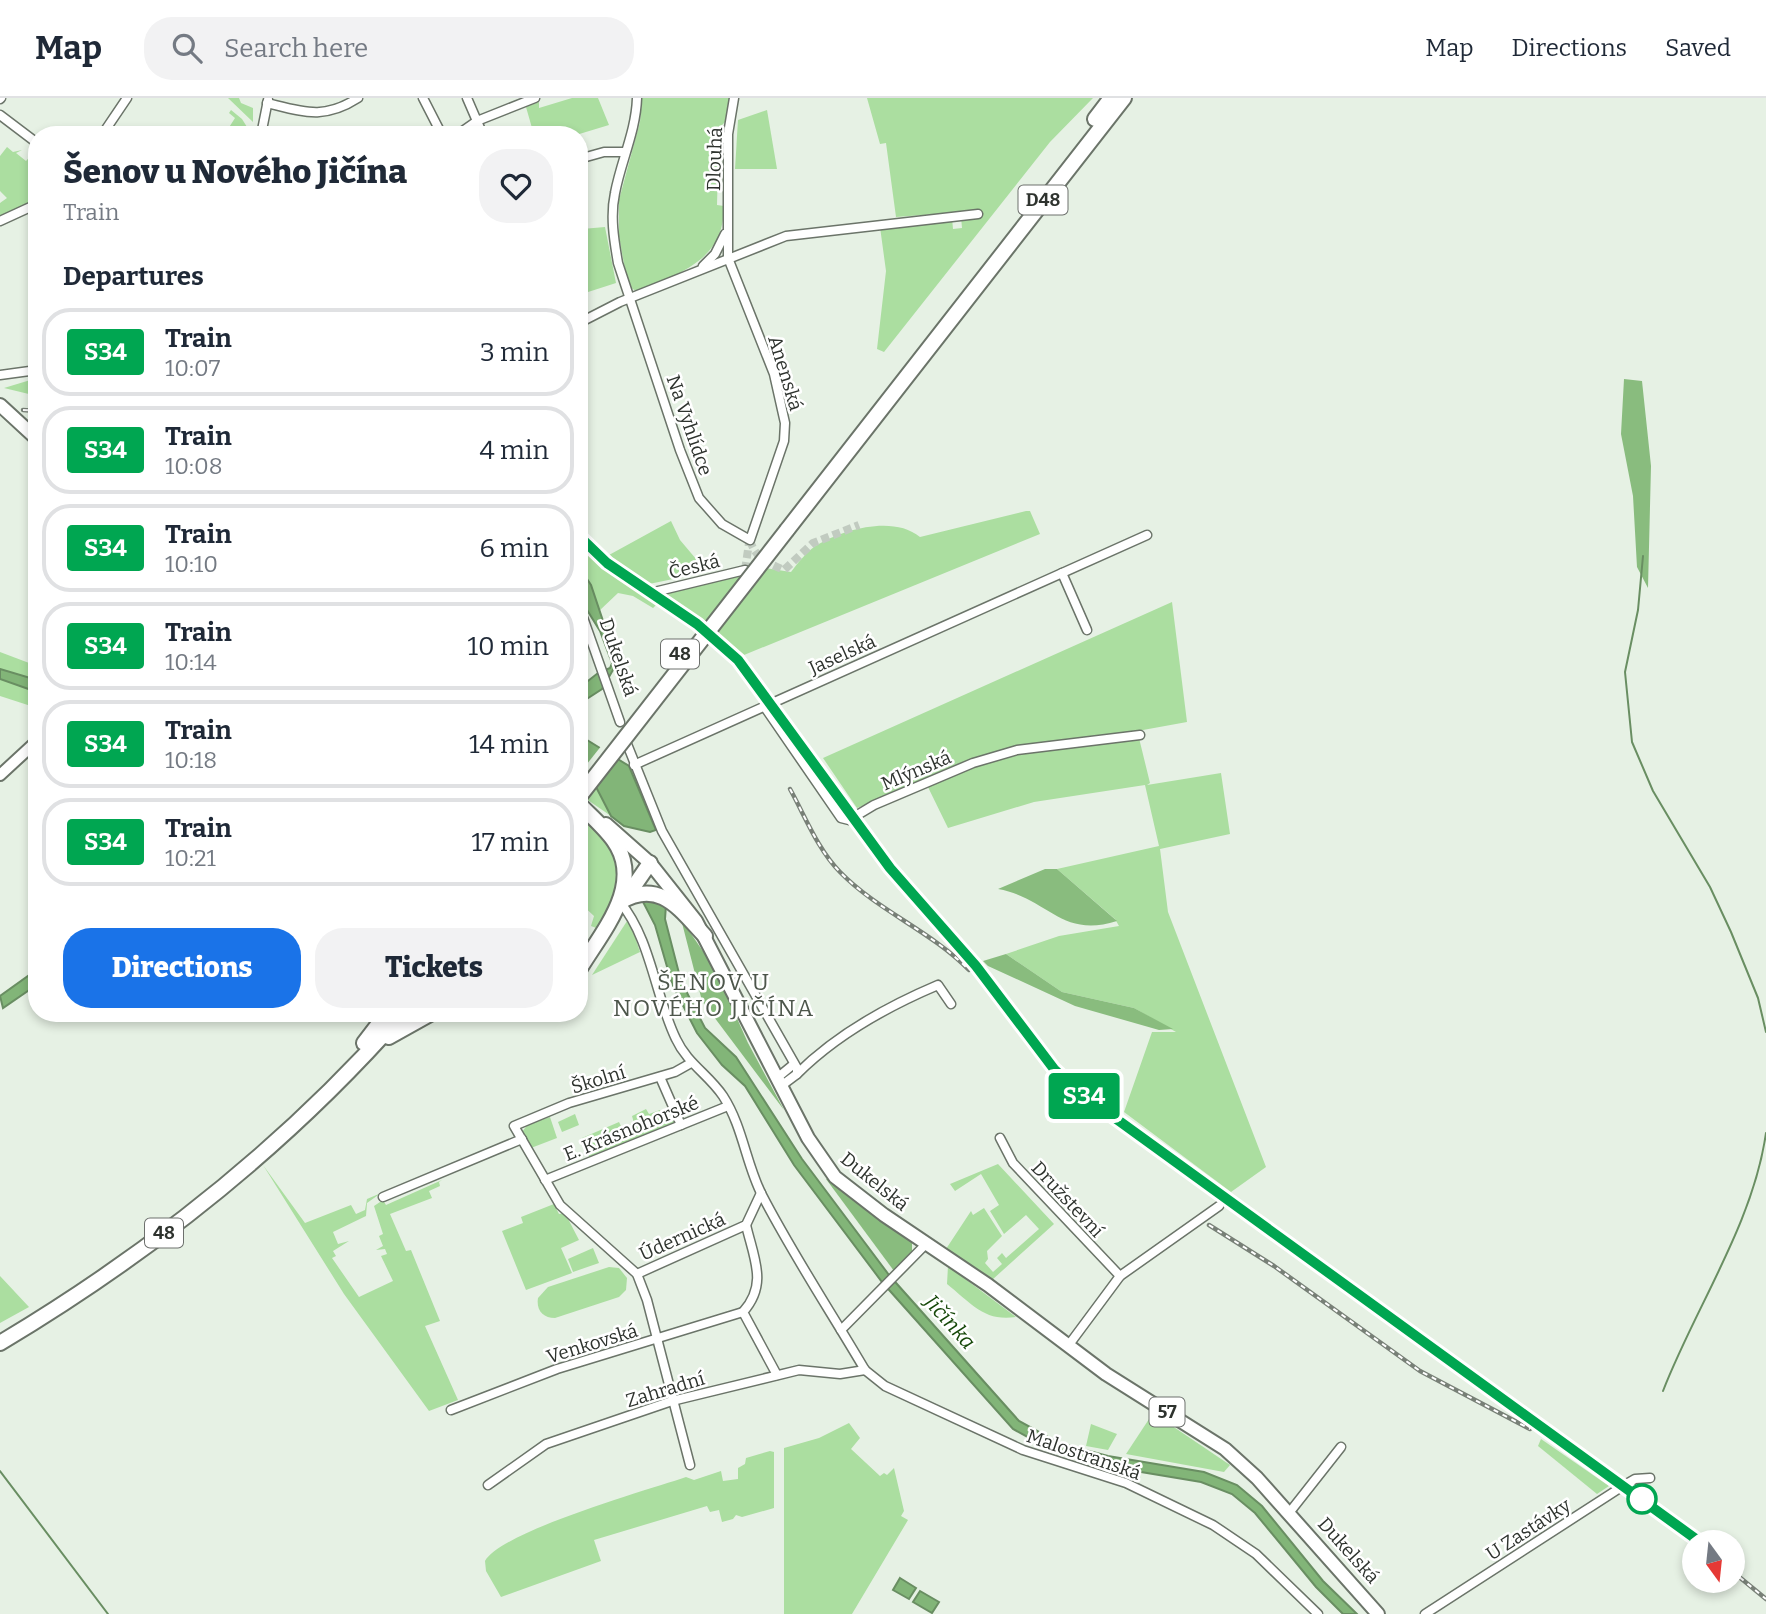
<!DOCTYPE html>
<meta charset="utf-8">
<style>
:root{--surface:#fff;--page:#f2f2f3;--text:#1f2937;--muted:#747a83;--line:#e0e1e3;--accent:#1a73e8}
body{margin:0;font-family:Bitter,serif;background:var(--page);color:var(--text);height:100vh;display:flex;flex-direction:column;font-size:26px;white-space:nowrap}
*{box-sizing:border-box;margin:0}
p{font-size:23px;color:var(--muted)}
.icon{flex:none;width:38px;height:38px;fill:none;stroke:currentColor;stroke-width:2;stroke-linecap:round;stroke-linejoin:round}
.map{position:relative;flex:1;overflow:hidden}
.sheet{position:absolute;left:28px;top:28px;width:560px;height:896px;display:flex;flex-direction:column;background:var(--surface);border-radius:28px;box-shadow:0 4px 10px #0003}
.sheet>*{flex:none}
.badge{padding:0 14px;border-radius:5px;font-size:24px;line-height:46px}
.needle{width:46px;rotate:165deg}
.controls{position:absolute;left:1682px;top:1432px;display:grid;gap:14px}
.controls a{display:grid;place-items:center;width:63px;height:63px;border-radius:50%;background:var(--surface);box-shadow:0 4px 10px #0003;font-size:35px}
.map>.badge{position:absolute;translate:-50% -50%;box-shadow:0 0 0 4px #fff}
h2{padding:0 35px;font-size:26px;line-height:63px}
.round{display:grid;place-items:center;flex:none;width:74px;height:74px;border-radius:28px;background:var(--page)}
.headline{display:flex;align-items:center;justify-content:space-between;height:119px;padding:0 35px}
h1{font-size:33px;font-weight:800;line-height:52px}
.cta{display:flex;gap:14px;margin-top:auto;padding:14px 35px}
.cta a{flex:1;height:80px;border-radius:28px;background:var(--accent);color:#fff;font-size:28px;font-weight:800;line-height:80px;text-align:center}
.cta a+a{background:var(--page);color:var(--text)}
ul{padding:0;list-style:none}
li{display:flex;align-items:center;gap:21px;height:88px;margin:0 14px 10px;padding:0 21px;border:4px solid var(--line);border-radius:28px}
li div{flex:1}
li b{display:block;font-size:26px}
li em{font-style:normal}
li .badge{min-width:77px;font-weight:700;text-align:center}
header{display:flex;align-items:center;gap:42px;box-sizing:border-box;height:98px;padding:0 35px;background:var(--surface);border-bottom:2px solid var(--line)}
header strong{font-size:33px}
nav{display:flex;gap:38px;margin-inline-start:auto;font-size:24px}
.search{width:490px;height:63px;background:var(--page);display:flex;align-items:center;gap:18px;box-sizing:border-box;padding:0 24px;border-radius:28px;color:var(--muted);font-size:26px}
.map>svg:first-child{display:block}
</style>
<header>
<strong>Map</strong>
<div class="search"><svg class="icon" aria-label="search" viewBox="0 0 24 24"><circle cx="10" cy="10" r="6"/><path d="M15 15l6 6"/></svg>Search here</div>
<nav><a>Map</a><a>Directions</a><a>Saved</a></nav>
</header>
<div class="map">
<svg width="1766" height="1516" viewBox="0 0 1766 1516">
<rect width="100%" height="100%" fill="#e6f1e4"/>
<g fill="#abdea0">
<path d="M 228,0 L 239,0 L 241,5 L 253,10 L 253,24 Z"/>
<path d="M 572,0 L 598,0 L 609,27 L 576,37 L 534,37 L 526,9 L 539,4 L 539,10 Z"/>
<path d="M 642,0 L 731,0 L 726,23 L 719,30 L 717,107 L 724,108 C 724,148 702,165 667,181 C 657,185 647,191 636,193 L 628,188 L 619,138 L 619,102 L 640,24 Z"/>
<path d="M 867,0 L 1093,0 L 1050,44 L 884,254 L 877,251 L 886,173 L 880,129 L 952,120 L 953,131 L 962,130 L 961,119 L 977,113 L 896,119 L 886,45 L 880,46 Z"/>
<path d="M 231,12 L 242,21 L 252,37 L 219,37 L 221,28 L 228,31 L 235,20 L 229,15 Z"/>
<path d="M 767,12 L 777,71 L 735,71 L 738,22 Z"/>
<path d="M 7,49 L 13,54 L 22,52 L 16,55 L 26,63 L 37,51 L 37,102 L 0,119 L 0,105 L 7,100 L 0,93 L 0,58 Z"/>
<path d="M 579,123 L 582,131 L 605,129 L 616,185 L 585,195 L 579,187 Z"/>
<path d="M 37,280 L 37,298 L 4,290 Z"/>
<path d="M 1026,413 L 1030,413 L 1040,436 L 744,557 L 713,531 L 661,495 L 765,470 L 791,474 C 798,465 807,453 817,447 C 844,431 894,417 920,439 Z"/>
<path d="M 671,423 L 680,442 L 707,474 L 649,486 L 609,457 Z"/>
<path d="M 579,446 L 610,474 L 656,507 L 653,510 L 633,498 L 618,495 L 599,513 L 591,487 L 579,469 Z"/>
<path d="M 1172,504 L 1187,624 L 1132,634 L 1139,640 L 1150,685 L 1147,687 L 1221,675 L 1230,736 L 1160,751 L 1168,814 L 1266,1069 L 1231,1094 L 1124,1014 L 1152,934 L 1176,934 L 1134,910 L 1062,894 L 1006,856 L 1059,838 L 1119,828 L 1115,821 L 1057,771 L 1159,748 L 1145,687 L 1034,704 L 948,730 L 925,683 L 857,710 L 823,660 Z"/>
<path d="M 0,554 L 37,568 L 37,582 L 0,571 Z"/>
<path d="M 0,581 L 37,594 L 37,610 L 0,598 Z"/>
<path d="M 579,677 L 594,685 L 611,718 L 579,696 Z"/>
<path d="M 579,716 L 615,750 L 620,788 L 599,831 L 591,828 L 594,818 L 579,804 Z"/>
<path d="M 629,820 L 640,854 L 592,877 Z"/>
<path d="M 646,1011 L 649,1016 L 660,1012 L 664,1021 L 672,1018 L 675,1026 L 590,1061 L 582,1040 L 619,1024 L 622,1030 L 634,1025 L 632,1018 Z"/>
<path d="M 575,1016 L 579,1027 L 562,1034 L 558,1024 Z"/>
<path d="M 550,1019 L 557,1040 L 531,1050 L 522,1034 L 528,1026 Z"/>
<path d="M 998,1066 L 1054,1126 L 992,1182 L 946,1151 L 971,1113 L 973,1117 L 984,1110 L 1002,1138 L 987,1153 L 988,1161 L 985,1165 L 993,1174 L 1002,1166 L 997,1160 L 1002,1155 L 1006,1160 L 1039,1131 L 1026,1117 L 1004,1136 L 990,1113 L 999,1107 L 981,1076 L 955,1093 L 950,1086 Z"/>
<path d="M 263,1067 L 305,1125 L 351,1107 L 356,1116 L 365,1112 L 367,1101 L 381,1095 L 367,1105 L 366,1118 L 333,1134 L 338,1146 L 349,1143 L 333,1153 L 336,1158 L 332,1160 L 359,1199 L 393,1183 L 381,1158 L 387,1156 L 385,1151 L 376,1152 L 383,1148 L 379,1138 L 383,1136 L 374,1108 L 383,1102 L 386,1107 L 442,1082 L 439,1084 L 440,1088 L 429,1093 L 432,1100 L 390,1116 L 406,1153 L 411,1152 L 440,1223 L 425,1228 L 458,1302 L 429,1313 L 344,1196 Z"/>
<path d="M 554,1106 L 559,1116 L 565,1115 L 579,1142 L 561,1150 L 572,1175 L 526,1192 L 502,1133 L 523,1125 L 521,1119 Z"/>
<path d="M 593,1150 L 599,1165 L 573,1174 L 568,1161 Z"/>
<path d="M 948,1168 L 1016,1219 C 984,1224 971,1205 947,1186 Z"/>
<path d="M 609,1169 L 619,1170 L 627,1180 L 626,1192 L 619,1199 L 555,1220 C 543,1220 536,1212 538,1200 L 548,1189 Z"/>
<path d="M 0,1178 L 29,1209 L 0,1225 Z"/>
<path d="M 1153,1315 L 1230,1367 L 1224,1374 L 1126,1356 Z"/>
<path d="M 849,1325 L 860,1340 L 851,1351 L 880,1378 L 884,1375 L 887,1377 L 894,1370 L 904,1413 L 901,1418 L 908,1422 L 852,1516 L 784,1516 L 784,1350 L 819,1340 Z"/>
<path d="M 1091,1326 L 1117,1336 L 1108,1352 L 1086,1348 Z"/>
<path d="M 1541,1341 L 1609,1388 L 1597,1396 L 1538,1348 Z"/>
<path d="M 770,1353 L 774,1354 L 774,1410 L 742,1419 L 736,1417 L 733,1421 L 722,1424 L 719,1412 L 710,1414 L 707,1408 L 594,1442 L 601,1463 L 501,1499 L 486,1473 L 485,1463 C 502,1433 648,1392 686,1379 L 694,1382 L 721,1373 L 723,1383 L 738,1381 L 738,1370 L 745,1366 L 746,1360 Z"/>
</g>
<g fill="#89bc7e">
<path d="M 1624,281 L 1642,283 L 1651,368 L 1648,490 L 1637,469 L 1633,398 L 1621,336 Z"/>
<path d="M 1045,771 L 1057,771 L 1117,823 C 1061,841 1048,800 998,791 Z"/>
<path d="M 681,821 L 715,871 L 748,945 L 784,1012 L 702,903 Z"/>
<path d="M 1006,856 L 1062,894 L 1134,910 L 1173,931 L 1159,932 L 1075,908 L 988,868 L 983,863 Z"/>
<path d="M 829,1080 L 912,1143 L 912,1153 L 894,1173 L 826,1081 Z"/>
</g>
<g fill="#82b578" stroke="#698e62" stroke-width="2">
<path d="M 579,469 L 591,487 L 617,565 L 602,591 L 579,606 L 579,590 L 598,575 L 610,570 L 612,565 L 600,533 L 579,499 Z"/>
<path d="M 0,571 L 37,582 L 37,594 L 0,581 Z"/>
<path d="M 579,637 L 629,668 L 656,732 L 650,734 L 624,728 L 611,718 L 594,685 L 579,677 Z"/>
<path d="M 642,802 L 666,807 L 665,821 L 681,883 L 705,930 L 736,959 L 802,1061 L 889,1177 L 1019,1323 L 1059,1345 L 1108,1358 L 1204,1374 L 1237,1387 L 1262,1408 L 1323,1483 L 1357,1516 L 1343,1516 L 1316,1489 L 1255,1415 L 1232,1396 L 1201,1384 L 1105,1368 L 1055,1354 L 1013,1331 L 882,1184 L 794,1067 L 745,988 L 722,967 L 697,935 L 672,886 L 655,827 Z"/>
<path d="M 28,878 L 35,888 L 3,910 L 0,898 Z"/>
<path d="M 900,1480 L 916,1490 L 909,1501 L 893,1492 Z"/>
<path d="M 920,1493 L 939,1504 L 932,1515 L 913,1504 Z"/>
</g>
<path fill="#e6f1e4" d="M 602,647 L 619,658 L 591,688 L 579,681 L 579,676 Z"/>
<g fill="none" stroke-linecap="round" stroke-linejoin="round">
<g stroke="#698e62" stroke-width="2">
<path d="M 1643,458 L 1638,512 L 1625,574 L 1632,644 L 1653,693 L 1710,789 L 1731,834 L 1758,900 L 1766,934"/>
<path d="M 1663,1293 C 1696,1208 1753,1126 1766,1035"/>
<path d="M 0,1373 L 108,1516"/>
</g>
<g stroke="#c1cbc0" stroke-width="8" stroke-dasharray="8 4" stroke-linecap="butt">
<path d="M 750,442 C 755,460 768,465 784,472 L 813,445 L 859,427"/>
<path d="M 745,472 L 749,445"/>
</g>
<g stroke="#6b7469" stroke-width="11">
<g id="street">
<path d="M 423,0 L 442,37"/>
<path d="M 467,0 L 483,37"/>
<path d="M 637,0 C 636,33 621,63 615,95 C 610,118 614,142 618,165 L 680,352 L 699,400 L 722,426 L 750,442 L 784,343 L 785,325 L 774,276 L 728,160 L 728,36 L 734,0"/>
<path d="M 0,1 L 1,0"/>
<path d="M 267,5 C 304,14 324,22 358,0"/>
<path d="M 0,17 L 37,45"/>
<path d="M 102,37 L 127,0"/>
<path d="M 261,37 L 268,2"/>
<path d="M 457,37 L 477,23 L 535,0"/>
<path d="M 579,61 L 604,54 L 625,54"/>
<path d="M 0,123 L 37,106"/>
<path d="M 703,168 L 715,156 L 725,136"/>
<path d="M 579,225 L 620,204 L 786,138 L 978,116"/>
<path d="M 0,277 L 37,272"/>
<path d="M 1062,475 L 1087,532"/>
<path d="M 650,495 L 745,472"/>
<path d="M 579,508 L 620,624"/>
<path d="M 764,608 L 841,720 L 849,722 L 874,707 L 973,665 L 1017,652 L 1140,637"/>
<path d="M 627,646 L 662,733 L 797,970 L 797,976 L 781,988"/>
<path d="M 634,667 L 1147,437"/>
<path d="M 620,804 C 651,841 655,898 676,941 C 687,965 709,977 723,998 C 743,1029 746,1066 762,1097 C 793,1157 831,1214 865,1272 L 885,1288 L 1023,1352 L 1126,1385 L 1213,1427 L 1256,1456 L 1318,1516"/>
<path d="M 797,976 C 837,936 886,909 938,887 L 951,906"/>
<path d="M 660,979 L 681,1027"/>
<path d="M 777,980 L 794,966"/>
<path d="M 1000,1040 L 1013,1065 L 1120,1178"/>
<path d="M 545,1082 L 728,1008"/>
<path d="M 383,1099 L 522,1041"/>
<path d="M 746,1127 C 754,1161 768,1186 743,1214 L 777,1277"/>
<path d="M 637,1176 L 746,1127 L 761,1095"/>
<path d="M 841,1232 L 926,1146"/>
<path d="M 1068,1248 L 1120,1178 L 1219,1108"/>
<path d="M 451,1312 L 557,1271 L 743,1214"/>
<path d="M 690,1367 L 647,1202 L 637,1176 L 560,1107 L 514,1028 L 569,1005 L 675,974 L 691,965"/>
<path d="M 488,1387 L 546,1346 L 672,1303 L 799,1272 L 840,1276 L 865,1272"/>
<path d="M 1289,1415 L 1341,1349"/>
<path d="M 1425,1516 L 1623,1388 L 1635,1381 L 1650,1380"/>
</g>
</g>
<g stroke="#6b7469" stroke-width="14">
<path id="secondary" d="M 0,677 L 37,643"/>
</g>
<g stroke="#6b7469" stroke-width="16">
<g id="primary">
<path d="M 0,307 L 37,341"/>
<path d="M 606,726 L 650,765 L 696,823 L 808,1040 L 835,1079 L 884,1117 L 988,1187 L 1106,1276 L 1225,1351 L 1257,1380 L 1378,1516"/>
</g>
</g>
<g stroke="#6b7469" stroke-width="18">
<g id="highway">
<path d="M 1095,21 L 1111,0"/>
<path d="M 787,432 L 1124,0"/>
<path d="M 625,801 L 650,765"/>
<path d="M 620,804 C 660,780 680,812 705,838"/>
<path d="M 579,872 C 601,835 645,787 614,743 C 605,730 591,718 580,707"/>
<path d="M 489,915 L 522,915"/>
<path d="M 389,939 L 432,915"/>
<path d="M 364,945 L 387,915"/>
<path d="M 0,1245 C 149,1156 288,1046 403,915"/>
</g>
</g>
<use href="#street" stroke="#fff" stroke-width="8"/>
<use href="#secondary" stroke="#fff" stroke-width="10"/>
<use href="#primary" stroke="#fff" stroke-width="12"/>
<use href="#highway" stroke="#fff" stroke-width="14"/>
<g stroke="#788077" stroke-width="4.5">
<g id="rail">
<path d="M 23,312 L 37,313"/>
<path d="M 579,438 L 607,465 L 697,526"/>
<path d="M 713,537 L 748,574 L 890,770 L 976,868 L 1054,971 L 1075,991 L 1701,1444"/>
<path d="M 790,691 C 805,718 818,752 840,774 C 878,813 931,833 969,872"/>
<path d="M 1209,1127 L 1274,1168 L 1420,1273 L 1530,1331"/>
<path d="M 1732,1473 L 1766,1501"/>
</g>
</g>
<use href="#rail" stroke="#fff" stroke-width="2" stroke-dasharray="5" stroke-linecap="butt"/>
<g stroke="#6b7469" stroke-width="18" stroke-linecap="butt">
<path id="highway-bridge" d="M 579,699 L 787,432"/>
</g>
<use href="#highway-bridge" stroke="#fff" stroke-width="14"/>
</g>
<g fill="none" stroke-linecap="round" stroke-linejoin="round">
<g stroke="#fff" stroke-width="16">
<path id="line" d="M 579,438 L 607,465 L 697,526 L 738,562 L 890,770 L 976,868 L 1054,971 L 1075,991 L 1700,1444"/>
</g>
<use href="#line" stroke="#00a651" stroke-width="10"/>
</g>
<circle fill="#fff" stroke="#00a651" stroke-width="3.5" cx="1642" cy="1401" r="14"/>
<g text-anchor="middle" stroke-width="5" stroke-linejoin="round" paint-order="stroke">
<g fill="#fff" stroke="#6d706d" stroke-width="2">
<rect x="1018.5" y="87.5" width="49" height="29" rx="5"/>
<rect x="661" y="541.5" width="38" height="29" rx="5"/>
<rect x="145" y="1120.5" width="38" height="29" rx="5"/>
<rect x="1149.5" y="1299.5" width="35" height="29" rx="5"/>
</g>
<g font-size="18" font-weight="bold" fill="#2e332e">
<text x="1043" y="108">D48</text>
<text x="680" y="562">48</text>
<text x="164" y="1141">48</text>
<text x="1167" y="1320">57</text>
</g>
<g font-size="19" fill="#2e332e" stroke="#fff">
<text transform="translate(714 61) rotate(-88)" y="7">Dlouhá</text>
<text transform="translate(786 275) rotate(73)" y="7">Anenská</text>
<text transform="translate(690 327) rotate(71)" y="7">Na Vyhlídce</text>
<text transform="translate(694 468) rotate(-14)" y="7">Česká</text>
<text transform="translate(842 556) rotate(-24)" y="7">Jaselská</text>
<text transform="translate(619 559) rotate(71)" y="7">Dukelská</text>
<text transform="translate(916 672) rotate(-23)" y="7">Mlýnská</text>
<text transform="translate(598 981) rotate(-17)" y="7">Školní</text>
<text transform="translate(631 1030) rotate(-22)" y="7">E. Krásnohorské</text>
<text transform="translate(875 1083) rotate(39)" y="7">Dukelská</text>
<text transform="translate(1068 1101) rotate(47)" y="7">Družstevní</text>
<text transform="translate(682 1138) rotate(-24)" y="7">Údernická</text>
<text transform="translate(592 1245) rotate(-17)" y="7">Venkovská</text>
<text transform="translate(665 1291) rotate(-17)" y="7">Zahradní</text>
<text transform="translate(1084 1356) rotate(19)" y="7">Malostranská</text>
<text transform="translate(1528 1431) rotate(-33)" y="7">U Zastávky</text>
<text transform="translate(1349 1452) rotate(48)" y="7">Dukelská</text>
</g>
<g font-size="21" font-style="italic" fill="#164809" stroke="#fff">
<text transform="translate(950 1224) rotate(48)" y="7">Jičínka</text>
</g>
<g font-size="23" letter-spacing="2" fill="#4d564b" stroke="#fff">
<text x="714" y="892">ŠENOV U<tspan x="714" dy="26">NOVÉHO JIČÍNA</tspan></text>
</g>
</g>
</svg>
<div class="controls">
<a><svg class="needle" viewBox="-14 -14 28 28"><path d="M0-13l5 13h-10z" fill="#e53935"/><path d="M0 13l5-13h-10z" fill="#747a83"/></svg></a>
</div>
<b class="badge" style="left:1084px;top:998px;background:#00a651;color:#fff">S34</b>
<section class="sheet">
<div class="headline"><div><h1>Šenov u Nového Jičína</h1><p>Train</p></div><a class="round"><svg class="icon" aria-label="heart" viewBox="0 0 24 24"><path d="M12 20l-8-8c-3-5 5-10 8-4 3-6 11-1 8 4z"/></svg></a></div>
<h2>Departures</h2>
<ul>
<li><span class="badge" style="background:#00a651;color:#fff">S34</span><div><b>Train</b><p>10:07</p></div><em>3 min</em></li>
<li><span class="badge" style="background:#00a651;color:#fff">S34</span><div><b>Train</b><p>10:08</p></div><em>4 min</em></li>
<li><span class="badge" style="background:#00a651;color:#fff">S34</span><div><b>Train</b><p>10:10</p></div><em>6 min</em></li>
<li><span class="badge" style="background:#00a651;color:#fff">S34</span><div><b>Train</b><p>10:14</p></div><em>10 min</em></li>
<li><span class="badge" style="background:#00a651;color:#fff">S34</span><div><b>Train</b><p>10:18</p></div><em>14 min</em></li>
<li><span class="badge" style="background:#00a651;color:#fff">S34</span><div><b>Train</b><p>10:21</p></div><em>17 min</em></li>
</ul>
<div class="cta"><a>Directions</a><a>Tickets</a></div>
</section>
</div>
